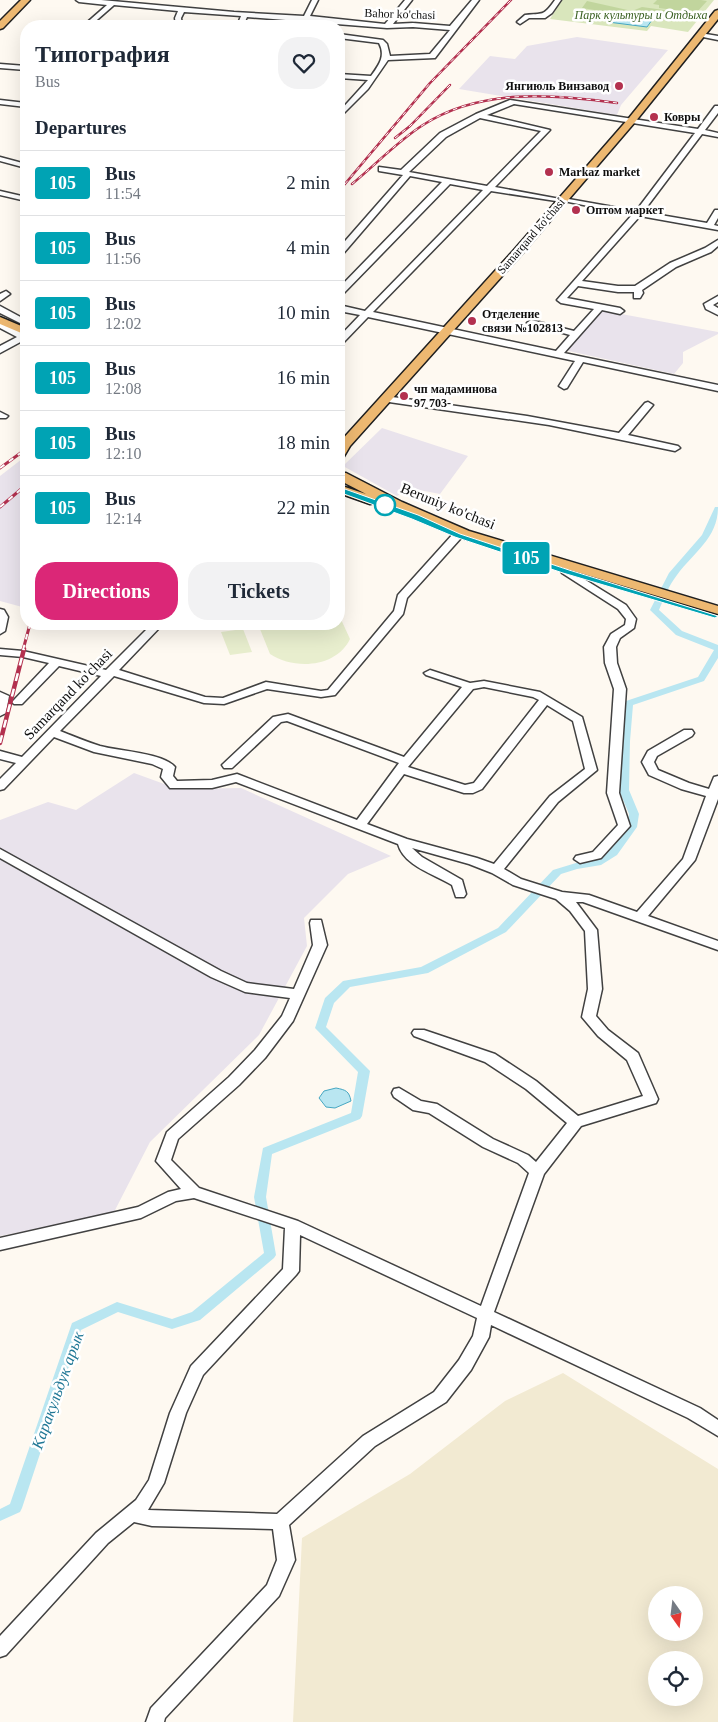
<!DOCTYPE html>
<meta charset="utf-8">
<style>
:root{--surface:#fff;--page:#f2f2f3;--text:#1f2937;--muted:#747a83;--line:#e0e1e3;--accent:#db2777}
body{margin:0;font-family:Georgia,serif;background:var(--page);color:var(--text);height:100vh;display:flex;flex-direction:column;font-size:19px;white-space:nowrap}
*{box-sizing:border-box;margin:0}
p{font-size:16px;color:var(--muted)}
.icon{flex:none;width:28px;height:28px;fill:none;stroke:currentColor;stroke-width:2;stroke-linecap:round;stroke-linejoin:round}
.map{position:relative;flex:1;overflow:hidden}
.drawer{position:absolute;left:20px;top:20px;width:325px;height:610px;display:flex;flex-direction:column;background:var(--surface);border-radius:20px;box-shadow:0 5px 20px #0002}
.drawer>*{flex:none}
.badge{padding:0 10px;border-radius:4px;font-size:18px;line-height:32px}
.needle{width:32px;rotate:166deg}
.buttons{position:absolute;left:648px;top:1586px;display:grid;gap:10px}
.buttons a{display:grid;place-items:center;width:55px;height:55px;border-radius:50%;background:var(--surface);box-shadow:0 5px 20px #0002;font-size:25px}
.map>.badge{position:absolute;translate:-50% -50%;box-shadow:0 0 0 2px #fff}
h2{padding:0 15px;font-size:19px;line-height:45px}
.round{display:grid;place-items:center;flex:none;width:52px;height:52px;border-radius:20px;background:var(--page)}
.headline{display:flex;align-items:center;justify-content:space-between;height:85px;padding:0 15px}
h1{font-size:24px;font-weight:800;line-height:38px}
.primary-button{display:flex;gap:10px;margin-top:auto;padding:10px 15px}
.primary-button a{flex:1;height:58px;border-radius:20px;background:var(--accent);color:#fff;font-size:20px;font-weight:800;line-height:58px;text-align:center}
.primary-button a+a{background:var(--page);color:var(--text)}
ul{padding:0;list-style:none}
li{display:flex;align-items:center;gap:15px;height:65px;padding:0 15px;border-top:1px solid var(--line)}
li div{flex:1}
li b{display:block;font-size:19px}
li em{font-style:normal}
li .badge{min-width:55px;font-weight:700;text-align:center}
.map>svg:first-child{display:block}
</style>
<div class="map">
<svg width="718" height="1722" viewBox="0 0 718 1722">
<rect width="100%" height="100%" fill="#fef9f1"/>
<g fill="#e9e3ec">
<path d="M 577,37 L 668,50 L 621,105 L 617,115 L 459,89 L 490,56 L 515,59 L 527,46 Z"/>
<path d="M 600,310 L 718,332 L 718,334 L 683,352 L 683,363 L 674,374 L 564,350 Z"/>
<path d="M 382,428 L 468,456 L 440,494 L 409,488 L 397,496 L 343,466 Z"/>
<path d="M 26,456 L 26,608 L 0,601 L 0,476 Z"/>
<path d="M 134,773 L 178,789 L 241,788 L 391,856 L 348,874 L 304,918 L 307,946 L 259,1035 L 150,1142 L 113,1214 L 0,1236 L 0,820 L 48,802 L 76,810 Z"/>
</g>
<path fill="#f2ead2" fill-rule="evenodd" d="M 563,1373 L 718,1469 L 718,1722 L 293,1722 L 302,1538 L 410,1474 L 505,1401 ZM 656,1595 L 694,1595 L 694,1632 L 656,1632 ZM 656,1660 L 694,1660 L 694,1698 L 656,1698 Z"/>
<path fill="#d9e6bc" d="M 562,0 L 714,0 L 688,32 L 651,26 L 647,31 L 550,19 Z"/>
<g fill="#c1d59d">
<path d="M 657,0 L 701,0 L 707,1 L 696,13 L 659,8 L 659,5 L 653,4 Z"/>
<path d="M 587,1 L 632,11 L 642,7 L 671,11 L 666,19 L 656,18 L 655,20 L 582,8 Z"/>
</g>
<g fill="#e8eece">
<path d="M 339,615 L 350,639 C 336,668 294,670 270,654 L 258,624 L 339,624 Z"/>
<path d="M 243,629 L 252,652 L 230,655 L 221,632 Z"/>
</g>
<g fill="#b9e6f1" stroke="#46a7c2">
<path d="M 614,15 L 652,20 L 647,27 L 608,22 Z"/>
<path d="M 336,1088 C 346,1090 349,1091 351,1101 L 335,1108 L 326,1107 L 319,1098 L 324,1091 Z"/>
</g>
<g fill="none" stroke-linecap="round" stroke-linejoin="round">
<path fill="#b9e6f1" fill-rule="evenodd" d="M 715,507 L 718,507 C 718,538 694,552 677,575 C 669,585 664,598 659,610 L 682,631 L 718,645 L 718,658 L 704,681 L 633,705 L 630,741 L 629,790 L 639,814 L 637,827 L 617,855 L 601,865 L 577,869 L 561,874 L 506,932 L 428,973 L 350,987 L 334,1003 L 326,1027 L 370,1071 L 362,1116 L 360,1119 L 272,1154 L 266,1197 L 276,1255 L 274,1258 L 200,1320 L 172,1329 L 118,1312 L 81,1330 L 22,1508 L 20,1512 L 0,1521 L 0,1509 L 10,1504 L 72,1323 L 117,1302 L 172,1319 L 192,1312 L 264,1253 L 254,1197 L 263,1148 L 351,1113 L 358,1072 L 315,1028 L 325,998 L 343,981 L 421,967 L 498,928 L 553,870 L 576,863 L 594,860 L 609,851 L 627,827 L 629,814 L 619,790 L 620,741 L 624,703 L 626,701 L 698,677 L 714,650 L 676,635 L 650,610 L 669,573 L 702,535 Z"/>
<g stroke="#414141" stroke-width="3">
<g id="minor">
<path d="M 76,0 L 101,0 L 234,12 L 304,16 L 312,0 L 318,0 L 310,16 L 385,24 L 405,0 L 412,0 L 393,24 L 413,23 L 450,26 L 472,0 L 479,0 L 435,58 L 388,60 L 368,89 L 339,118 L 339,112 L 368,80 L 339,78 L 339,74 L 371,76 C 379,65 386,56 379,43 L 339,38 L 339,34 L 383,40 L 387,44 L 390,56 L 430,54 L 450,30 L 413,27 L 387,28 L 247,17 L 243,26 L 237,26 L 241,16 L 184,12 L 181,18 L 182,26 L 176,26 L 175,18 L 178,11 L 114,5 L 90,26 L 83,26 L 107,5 L 79,2 Z"/>
<path d="M 555,0 L 561,0 L 552,13 L 545,18 L 529,18 L 520,24 L 517,22 L 525,15 C 543,13 543,17 555,0 Z"/>
<path d="M 700,33 L 718,36 L 718,40 L 698,36 L 698,34 Z"/>
<path d="M 0,64 L 26,66 L 26,70 L 0,68 Z"/>
<path d="M 0,100 L 26,103 L 26,107 L 0,104 Z"/>
<path d="M 510,100 L 698,129 L 715,106 L 718,106 L 718,113 L 705,130 L 718,133 L 718,137 L 702,134 L 643,212 L 707,223 L 715,210 L 718,210 L 718,218 L 714,225 L 718,226 L 718,230 L 640,216 L 582,281 L 618,286 L 635,286 L 670,263 L 705,248 L 718,240 L 718,246 L 711,252 L 676,267 L 642,290 L 643,293 L 640,298 L 634,298 L 634,292 L 618,292 L 578,286 L 567,298 L 620,308 L 624,311 L 620,314 L 602,310 L 564,353 L 718,385 L 718,391 L 583,362 L 567,388 L 564,389 L 559,386 L 575,361 L 368,317 L 342,344 L 339,345 L 339,337 L 360,315 L 339,311 L 339,305 L 365,311 L 483,190 L 450,184 L 342,295 L 339,296 L 339,288 L 442,182 L 410,176 L 342,255 L 339,255 L 339,248 L 403,175 L 379,171 L 379,167 L 401,170 L 440,133 L 476,114 ZM 514,104 L 695,133 L 636,211 L 563,198 L 560,199 L 495,187 L 550,130 L 487,115 ZM 480,118 L 541,131 L 487,186 L 409,172 L 446,137 ZM 491,191 L 556,201 L 559,200 L 632,215 L 557,300 L 561,303 L 594,309 L 574,331 L 531,320 L 527,323 L 570,335 L 556,351 L 373,312 Z"/>
<path d="M 0,157 L 26,164 L 26,168 L 0,161 Z"/>
<path d="M 0,191 L 26,197 L 26,201 L 0,195 Z"/>
<path d="M 6,291 L 10,294 L 0,301 L 0,294 Z"/>
<path d="M 718,296 L 718,302 L 713,305 L 718,308 L 718,315 L 706,309 L 704,304 Z"/>
<path d="M 0,306 L 26,320 L 26,326 L 0,313 Z"/>
<path d="M 0,322 L 26,333 L 26,339 L 0,353 L 0,346 L 17,337 L 0,328 Z"/>
<path d="M 385,396 L 527,416 L 619,433 L 645,403 L 648,402 L 653,405 L 628,435 L 678,446 L 680,448 L 675,451 L 549,425 L 382,401 L 380,399 Z"/>
<path d="M 0,412 L 8,416 L 6,418 L 0,418 Z"/>
<path d="M 457,533 L 461,534 L 462,536 L 461,538 L 407,598 L 403,614 L 335,695 L 321,697 L 267,689 L 224,704 L 204,703 L 114,676 L 60,731 C 73,736 87,742 100,746 C 119,751 163,753 175,767 L 173,776 L 177,781 L 212,780 L 237,774 L 357,820 L 399,763 L 287,721 L 281,722 L 232,768 L 224,768 L 222,765 L 273,717 L 288,714 L 404,757 L 462,687 L 426,675 L 424,673 L 430,670 L 470,683 L 484,681 L 540,692 L 582,717 L 597,770 L 558,802 L 504,869 L 521,879 L 562,892 L 589,895 L 637,912 L 683,859 L 706,796 L 681,789 L 649,775 L 642,762 L 648,751 L 684,730 L 692,730 L 694,733 L 692,736 L 657,756 L 654,762 L 658,770 L 689,783 L 709,789 L 714,777 L 718,776 L 718,799 L 695,860 L 648,916 L 718,941 L 718,950 L 583,902 L 576,902 L 597,930 L 602,989 L 596,1016 L 608,1030 L 638,1053 L 658,1099 L 656,1103 L 581,1126 L 544,1174 L 494,1312 L 700,1408 L 718,1420 L 718,1436 L 688,1418 L 491,1325 L 489,1337 L 471,1370 L 446,1402 L 375,1446 L 289,1525 L 295,1560 L 279,1596 L 165,1718 L 164,1722 L 146,1722 L 151,1708 L 267,1585 L 277,1560 L 273,1529 L 152,1526 L 134,1522 L 108,1543 L 6,1655 L 0,1657 L 0,1636 L 96,1533 L 136,1500 L 149,1480 L 170,1413 L 191,1366 L 283,1269 L 285,1228 L 194,1198 L 176,1201 L 141,1218 L 0,1250 L 0,1238 L 138,1207 L 168,1192 L 181,1189 L 156,1161 L 167,1132 L 229,1077 L 255,1050 L 282,1016 L 290,998 L 245,992 L 211,977 L 0,858 L 0,849 L 221,971 L 247,983 L 294,989 L 313,945 L 310,923 L 311,920 L 321,920 L 327,945 L 293,1021 L 265,1058 L 239,1085 L 178,1139 L 171,1160 L 199,1188 L 298,1221 L 481,1306 L 529,1173 L 518,1163 L 483,1147 L 429,1113 L 413,1110 L 394,1097 L 392,1093 L 394,1089 L 399,1088 L 421,1101 L 437,1104 L 493,1139 L 528,1155 L 536,1162 L 567,1123 L 526,1089 L 485,1062 L 414,1036 L 412,1033 L 414,1030 L 424,1030 L 495,1054 L 536,1081 L 578,1116 L 643,1096 L 627,1060 L 598,1036 L 582,1017 L 588,989 L 585,931 L 570,911 L 556,899 L 513,885 L 492,873 L 469,864 L 412,848 L 422,857 L 462,880 L 466,894 L 464,897 L 456,897 L 452,885 C 434,874 404,866 398,844 L 236,782 L 212,788 L 170,788 L 161,777 L 163,769 L 152,764 L 94,752 L 54,737 L 4,789 L 0,790 L 0,779 L 16,763 L 0,759 L 0,751 L 22,757 L 101,676 L 59,666 L 22,704 L 14,704 L 12,702 L 14,700 L 49,663 L 23,657 L 0,655 L 0,649 L 23,651 L 106,670 L 152,624 L 163,624 L 119,670 L 205,697 L 223,698 L 266,682 L 321,691 L 328,690 L 394,611 L 398,595 L 453,534 ZM 484,687 L 533,697 L 539,700 L 474,783 L 465,785 L 408,767 L 473,689 ZM 547,705 L 573,721 L 585,769 L 550,796 L 494,864 L 477,858 L 407,839 L 367,824 L 404,774 L 464,793 L 473,793 L 482,789 ZM 300,1235 L 477,1318 L 473,1336 L 459,1360 L 434,1392 L 363,1436 L 277,1514 L 148,1510 L 164,1483 L 186,1413 L 203,1375 L 296,1275 L 299,1271 Z"/>
<path d="M 566,568 L 626,605 L 636,619 L 634,628 L 620,638 L 616,647 L 617,663 L 626,689 L 619,793 L 630,826 L 601,858 L 580,863 L 574,859 L 576,856 L 593,852 L 618,825 L 607,793 L 614,689 L 605,663 L 604,647 L 611,634 L 625,625 L 626,619 L 618,609 L 562,573 L 561,571 Z"/>
<path d="M 0,609 L 4,610 L 8,617 L 5,631 L 0,634 Z"/>
<path d="M 0,692 L 9,696 L 6,713 L 0,716 Z"/>
</g>
</g>
<g stroke="#1f1f1f" stroke-width="3">
<g id="major">
<path d="M 21,0 L 30,0 L 3,28 L 0,29 L 0,21 Z"/>
<path d="M 718,10 L 718,19 L 635,122 L 521,255 L 350,446 L 343,458 L 339,459 L 340,442 L 513,251 L 629,118 L 715,11 Z"/>
<path d="M 0,317 L 26,328 L 26,335 L 0,324 Z"/>
<path d="M 339,473 L 346,473 L 402,502 L 469,531 L 718,606 L 718,614 L 459,537 L 376,499 L 375,503 L 370,504 L 339,493 L 339,485 L 366,494 L 339,480 Z"/>
</g>
</g>
<use href="#minor" fill="#fff" fill-rule="evenodd"/>
<use href="#major" fill="#edb871" fill-rule="evenodd"/>
<g stroke="#b3314f" stroke-width="2.5">
<g id="rail-far2">
<path d="M 395,138 L 410,126 L 450,85"/>
<path d="M 352,184 C 374,166 399,140 423,125 C 481,88 552,94 617,103"/>
<path d="M 339,191 L 430,83 L 511,0"/>
</g>
</g>
<g stroke="#b3314f" stroke-width="3">
<g id="rail-far1">
<path d="M 0,468 L 26,449"/>
<path d="M 0,507 L 26,485"/>
<path d="M 23,650 L 30,624"/>
</g>
</g>
<g stroke="#b3314f" stroke-width="4.5">
<path id="rail" d="M 0,743 L 24,649"/>
</g>
<use href="#rail-far2" stroke="#fff" stroke-width="1" stroke-dasharray="4.5" stroke-linecap="butt"/>
<use href="#rail-far1" stroke="#fff" stroke-width="2" stroke-dasharray="5.5" stroke-linecap="butt"/>
<use href="#rail" stroke="#fff" stroke-width="2.5" stroke-dasharray="8" stroke-linecap="butt"/>
</g>
<path fill="#00a3b4" stroke="#fff" d="M 336,488 L 342,488 L 418,515 L 460,534 L 569,570 L 718,616 L 715,618 L 563,573 L 455,537 L 412,519 L 336,491 Z"/>
<g fill="#b3314f" stroke="#fff" stroke-width="2">
<circle cx="619" cy="86" r="5"/>
<circle cx="654" cy="117" r="5"/>
<circle cx="549" cy="172" r="5"/>
<circle cx="576" cy="210" r="5"/>
<circle cx="472" cy="321" r="5"/>
<circle cx="404" cy="396" r="5"/>
</g>
<circle fill="#fff" stroke="#00a3b4" stroke-width="2.5" cx="385" cy="505" r="10"/>
<g text-anchor="middle" stroke-width="5" stroke-linejoin="round" paint-order="stroke">
<g font-size="12" fill="#0e0e0e" stroke="#fff">
<text transform="translate(400 14) rotate(2)" y="4">Bahor ko'chasi</text>
<text transform="translate(531 236) rotate(-49)" y="4">Samarqand ko'chasi</text>
</g>
<g font-size="12" font-style="italic" fill="#3b6123" stroke="#fff">
<text x="641" y="19">Парк культуры и Отдыха</text>
</g>
<g font-size="12" font-weight="bold" fill="#0e0e0e" stroke="#fff" text-anchor="start">
<text x="609" y="90" text-anchor="end">Янгиюль Винзавод</text>
<text x="664" y="121">Ковры</text>
<text x="559" y="176">Markaz market</text>
<text x="586" y="214">Оптом маркет</text>
<text x="482" y="318">Отделение<tspan x="482" dy="14">связи №102813</tspan></text>
<text x="414" y="393">чп мадаминова<tspan x="414" dy="14">97 703-</tspan></text>
</g>
<g font-size="15" fill="#0e0e0e" stroke="#fff">
<text transform="translate(448 506) rotate(22)" y="5">Beruniy ko'chasi</text>
<text transform="translate(68 694) rotate(-46)" y="5">Samarqand ko'chasi</text>
</g>
<g font-size="16" font-style="italic" fill="#217896" stroke="#fff">
<text transform="translate(57 1390) rotate(-70)" y="6">Каракульдук арык</text>
</g>
</g>
</svg>
<div class="buttons">
<a><svg class="needle" viewBox="-14 -14 28 28"><path d="M0-13l5 13h-10z" fill="#e53935"/><path d="M0 13l5-13h-10z" fill="#747a83"/></svg></a>
<a><svg class="icon" aria-label="locate" viewBox="0 0 24 24"><circle cx="12" cy="12" r="6"/><path d="M12 2v4M12 18v4M2 12h4M18 12h4"/></svg></a>
</div>
<b class="badge" style="left:526px;top:558px;background:#00a3b4;color:#fff">105</b>
<section class="drawer">
<div class="headline"><div><h1>Типография</h1><p>Bus</p></div><a class="round"><svg class="icon" aria-label="heart" viewBox="0 0 24 24"><path d="M12 20l-8-8c-3-5 5-10 8-4 3-6 11-1 8 4z"/></svg></a></div>
<h2>Departures</h2>
<ul>
<li><span class="badge" style="background:#00a3b4;color:#fff">105</span><div><b>Bus</b><p>11:54</p></div><em>2 min</em></li>
<li><span class="badge" style="background:#00a3b4;color:#fff">105</span><div><b>Bus</b><p>11:56</p></div><em>4 min</em></li>
<li><span class="badge" style="background:#00a3b4;color:#fff">105</span><div><b>Bus</b><p>12:02</p></div><em>10 min</em></li>
<li><span class="badge" style="background:#00a3b4;color:#fff">105</span><div><b>Bus</b><p>12:08</p></div><em>16 min</em></li>
<li><span class="badge" style="background:#00a3b4;color:#fff">105</span><div><b>Bus</b><p>12:10</p></div><em>18 min</em></li>
<li><span class="badge" style="background:#00a3b4;color:#fff">105</span><div><b>Bus</b><p>12:14</p></div><em>22 min</em></li>
</ul>
<div class="primary-button"><a>Directions</a><a>Tickets</a></div>
</section>
</div>
